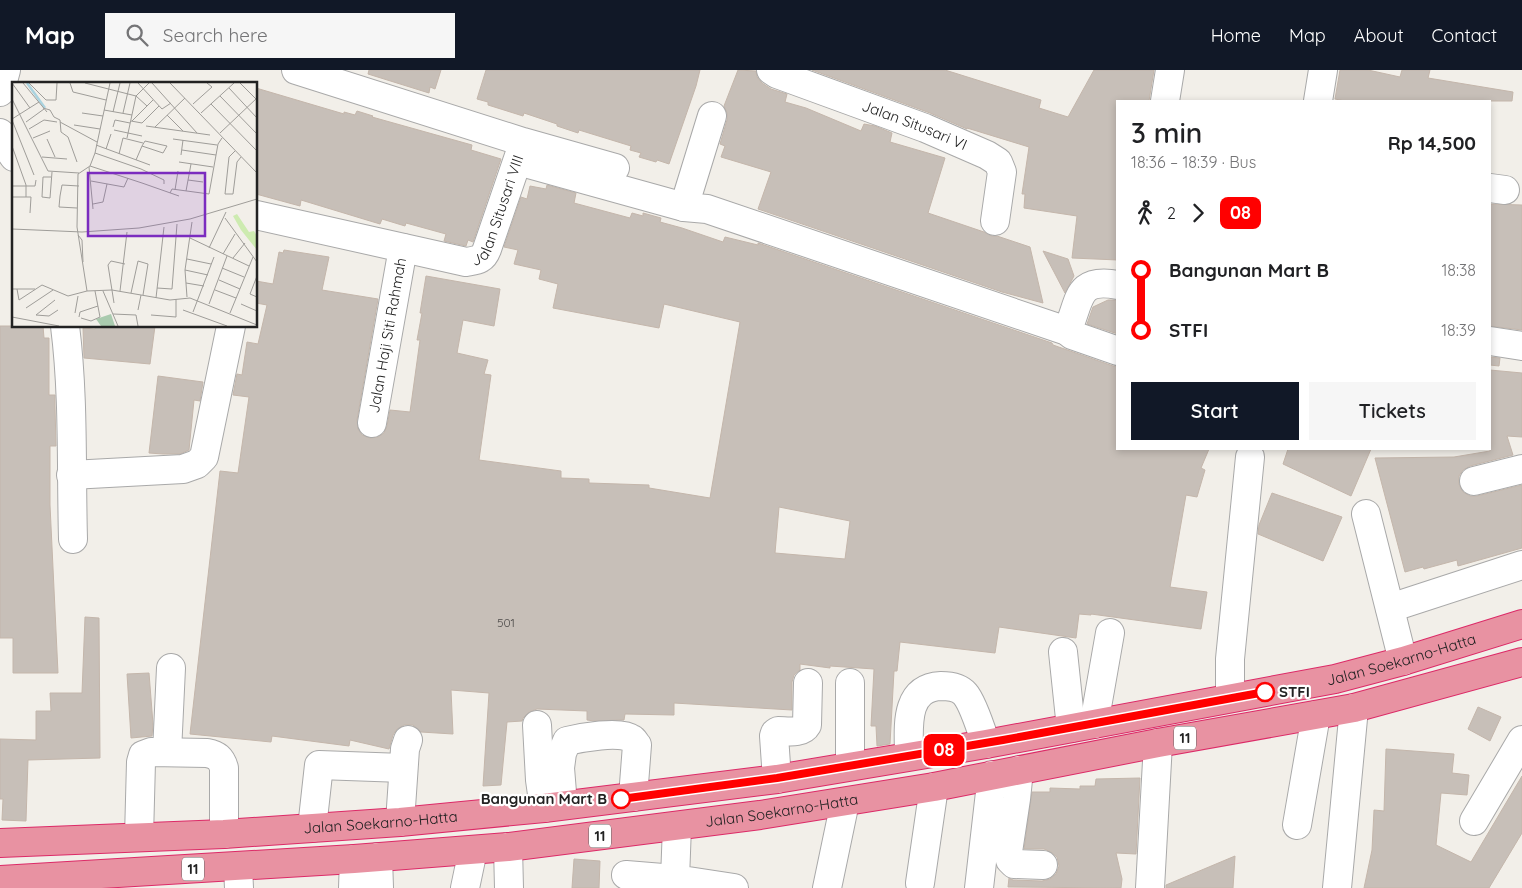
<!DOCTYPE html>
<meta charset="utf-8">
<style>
:root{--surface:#fff;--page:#f6f6f6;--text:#202124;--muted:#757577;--accent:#111827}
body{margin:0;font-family:Quicksand,sans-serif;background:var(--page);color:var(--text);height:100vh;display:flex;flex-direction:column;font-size:19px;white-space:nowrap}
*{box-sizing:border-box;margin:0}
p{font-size:16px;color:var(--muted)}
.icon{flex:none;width:28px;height:28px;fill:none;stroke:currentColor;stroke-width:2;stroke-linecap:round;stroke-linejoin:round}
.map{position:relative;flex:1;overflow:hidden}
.details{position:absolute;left:1116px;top:30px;width:375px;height:350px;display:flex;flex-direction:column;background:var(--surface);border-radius:0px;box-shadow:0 2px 8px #0003}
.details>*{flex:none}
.badge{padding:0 10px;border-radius:8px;font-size:18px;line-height:32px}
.map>.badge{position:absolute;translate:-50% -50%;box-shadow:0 0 0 2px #fff}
.legs{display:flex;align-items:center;gap:8px;height:55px;padding:0 15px;font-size:16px}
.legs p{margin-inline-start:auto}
.overview{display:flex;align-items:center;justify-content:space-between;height:85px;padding:0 15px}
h1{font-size:28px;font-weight:600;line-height:38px}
.primary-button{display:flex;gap:10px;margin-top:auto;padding:10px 15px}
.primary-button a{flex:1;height:58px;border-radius:0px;background:var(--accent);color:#fff;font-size:20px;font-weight:600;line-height:58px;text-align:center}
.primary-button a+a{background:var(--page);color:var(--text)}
ul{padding:0 15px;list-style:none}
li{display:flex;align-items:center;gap:18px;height:60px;font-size:19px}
li i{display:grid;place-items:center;width:8px;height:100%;margin:0 6px;background:currentColor}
li i::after{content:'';width:12px;height:12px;margin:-6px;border:4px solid;border-radius:50%;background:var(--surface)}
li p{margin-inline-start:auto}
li:first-child i{background:linear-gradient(#0000 50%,currentColor 0)}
li:last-child i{background:linear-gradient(currentColor 50%,#0000 0)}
header{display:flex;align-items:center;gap:30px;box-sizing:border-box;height:70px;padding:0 25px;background:var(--accent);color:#fff}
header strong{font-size:24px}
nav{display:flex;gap:28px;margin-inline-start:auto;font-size:18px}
.search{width:350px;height:45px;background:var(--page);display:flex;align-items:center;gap:12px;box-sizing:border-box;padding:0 18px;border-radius:0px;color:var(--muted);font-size:19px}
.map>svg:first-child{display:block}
</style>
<header>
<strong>Map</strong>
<div class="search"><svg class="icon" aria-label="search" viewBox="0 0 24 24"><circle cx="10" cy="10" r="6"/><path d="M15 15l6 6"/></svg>Search here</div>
<nav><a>Home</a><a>Map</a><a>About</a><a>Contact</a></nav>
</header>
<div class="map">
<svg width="1522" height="818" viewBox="0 0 1522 818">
<rect width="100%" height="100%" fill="#f2efe9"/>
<g fill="#c7bfb8" stroke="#c4b6ab" fill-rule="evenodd">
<path d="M 369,0 L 441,0 L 435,19 L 430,17 L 429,23 L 368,4 Z"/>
<path d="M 486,0 L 700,0 L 696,16 L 669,94 L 657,90 L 656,92 L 639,87 L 641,83 L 630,80 L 631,76 L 579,60 L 578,63 L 557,56 L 557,54 L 524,43 L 523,46 L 488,35 L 488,32 L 477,29 Z"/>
<path d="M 738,0 L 756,1 L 757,7 L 762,13 L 771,19 L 787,24 L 785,32 L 806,38 L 861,61 L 864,54 L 875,56 L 892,63 L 890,72 L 945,88 L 928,143 L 984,162 L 992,166 L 997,166 L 1030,177 L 1043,233 L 1002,222 L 758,139 L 771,102 L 721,87 L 725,76 L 720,74 L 727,50 L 727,43 L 724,36 Z"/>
<path d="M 812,0 L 945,0 L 1041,30 L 1039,38 L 1068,47 L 1094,0 L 1154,0 L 1149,31 L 1118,31 L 1118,190 L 1072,188 L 1077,146 L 1024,138 L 1025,124 L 1022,124 L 1029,77 L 967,58 L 967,59 L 930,43 Z"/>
<path d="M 1340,0 L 1368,0 L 1400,7 L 1402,0 L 1430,0 L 1428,8 L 1513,22 L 1512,31 L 1345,31 L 1335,29 Z"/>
<path d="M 256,18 L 344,44 L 344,42 L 355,45 L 357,41 L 373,46 L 372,47 L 472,75 L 471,80 L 501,89 L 473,172 L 468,170 L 466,176 L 444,171 L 446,164 L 406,153 L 405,156 L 382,149 L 380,154 L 301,130 L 300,136 L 256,124 Z"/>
<path d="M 547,115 L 576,123 L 574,133 L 630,148 L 632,143 L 643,146 L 643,143 L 661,148 L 660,152 L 682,158 L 723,172 L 725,167 L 758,175 L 758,173 L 1052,273 L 1053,275 L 1113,296 L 1118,296 L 1118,379 L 1209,379 L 1201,398 L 1205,400 L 1197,427 L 1186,425 L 1170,517 L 1207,522 L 1201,559 L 1091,544 L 1091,545 L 1079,544 L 1076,568 L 999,557 L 995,583 L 900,572 L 897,601 L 894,601 L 890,674 L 877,676 L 876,656 L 871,656 L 874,599 L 830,596 L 830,598 L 800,594 L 800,600 L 794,605 L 792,612 L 792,640 L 674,633 L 674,645 L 625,644 L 624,650 L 594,651 L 587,650 L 587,641 L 537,639 L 529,642 L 523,648 L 522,651 L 507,652 L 501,715 L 483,716 L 489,623 L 451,620 L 453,664 L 421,662 L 413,655 L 404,655 L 397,659 L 393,665 L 389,679 L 350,670 L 349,676 L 272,666 L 271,672 L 190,664 L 220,401 L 238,403 L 249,327 L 233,325 L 237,304 L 242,305 L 247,272 L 258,274 L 267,235 L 256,233 L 256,211 L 273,214 L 279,182 L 283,183 L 284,180 L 329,187 L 322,220 L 378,229 L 357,350 L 358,359 L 362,365 L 370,368 L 378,367 L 384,363 L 387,356 L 390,340 L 410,342 L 420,270 L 417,270 L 422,243 L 420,243 L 426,206 L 500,219 L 494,256 L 463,250 L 457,283 L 488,290 L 484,304 L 491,305 L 479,390 L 561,401 L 561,408 L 589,409 L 589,413 L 649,415 L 649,418 L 710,428 L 740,252 L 664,234 L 659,258 L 553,238 L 558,214 L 539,209 L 541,200 L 514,194 L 518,180 L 504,177 L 521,127 L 527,129 L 530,116 L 546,119 ZM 779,437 L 850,451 L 845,489 L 775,483 Z"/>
<path d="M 1490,134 L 1522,135 L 1522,260 L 1490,256 Z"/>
<path d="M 1043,181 L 1068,189 L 1074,206 L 1065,223 Z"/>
<path d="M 1108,230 L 1118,230 L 1118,264 L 1087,254 L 1093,237 Z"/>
<path d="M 0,256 L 43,256 L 44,268 L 49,268 L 49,325 L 55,325 L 55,336 L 56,376 L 50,376 L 50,435 L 58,603 L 13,603 L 13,568 L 0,568 Z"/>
<path d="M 96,256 L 155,256 L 150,294 L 84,288 L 83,258 L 95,259 Z"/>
<path d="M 1490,287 L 1500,288 L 1499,296 L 1490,295 Z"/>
<path d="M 1490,300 L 1522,303 L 1522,367 L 1507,366 L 1513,385 L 1470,396 L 1463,400 L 1459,406 L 1459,414 L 1463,422 L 1470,426 L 1477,426 L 1522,415 L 1522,478 L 1458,496 L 1457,490 L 1424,499 L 1423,497 L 1405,502 L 1375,388 L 1454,387 L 1490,381 Z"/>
<path d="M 158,306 L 203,312 L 200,331 L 194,330 L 189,380 L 180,384 L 163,384 L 149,383 Z"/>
<path d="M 1288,379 L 1371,379 L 1351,426 L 1283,394 Z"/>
<path d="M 1272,423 L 1342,447 L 1323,491 L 1258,464 L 1259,455 Z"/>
<path d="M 85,547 L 99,548 L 100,688 L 28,690 L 26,751 L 2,750 L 3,729 L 0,729 L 0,669 L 36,670 L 36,641 L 51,641 L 50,623 L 82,623 Z"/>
<path d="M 149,603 L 153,654 L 152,666 L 131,668 L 127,604 Z"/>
<path d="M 1478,637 L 1501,647 L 1490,671 L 1468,659 Z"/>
<path d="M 1386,679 L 1454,684 L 1452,703 L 1469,705 L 1467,725 L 1441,723 L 1436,775 L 1471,792 L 1522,706 L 1522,763 L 1489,818 L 1364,818 L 1372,780 L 1374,740 L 1384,741 Z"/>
<path d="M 1140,708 L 1136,784 L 1116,783 L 1122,809 L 1121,818 L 1008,817 L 1009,808 L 1013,810 L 1042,811 L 1050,809 L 1056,804 L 1059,796 L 1057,787 L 1051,782 L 1044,779 L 1024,779 L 1032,722 L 1050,722 L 1050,718 L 1080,719 L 1080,716 L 1095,716 L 1096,709 Z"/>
<path d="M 1235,786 L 1233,818 L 1166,818 L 1166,815 Z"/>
<path d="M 574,789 L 600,791 L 599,818 L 572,818 Z"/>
</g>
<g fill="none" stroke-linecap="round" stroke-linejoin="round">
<g stroke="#a9a9a9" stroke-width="30">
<g id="minor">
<path d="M 296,0 L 523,72 L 615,98"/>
<path id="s1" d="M 771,0 L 777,4 L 925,58 L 987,85 L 998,92 L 1002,102 L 995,151"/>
<path d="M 0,22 L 6,0"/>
<path d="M 1165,31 L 1170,0"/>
<path d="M 1318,31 L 1323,0"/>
<path d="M 0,63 L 4,73 L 14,87"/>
<path d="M 518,91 L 684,137 L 707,139 L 1067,261 L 1072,265 L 1118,281"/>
<path d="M 1490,118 L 1505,120"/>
<path d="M 684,137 L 712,46"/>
<path id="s2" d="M 256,145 L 466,192 C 477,190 483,190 487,179 L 523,74"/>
<path d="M 65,256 C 74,327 71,398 73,469"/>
<path d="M 1067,261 C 1081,231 1075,207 1118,215"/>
<path d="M 1490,271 L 1522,276"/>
<path id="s3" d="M 372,353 L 403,178"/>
<path d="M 71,405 L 183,399 L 197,394 L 204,387 L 231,256"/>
<path d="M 1474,411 L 1522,399"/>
<path d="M 1366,444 L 1403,591"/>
<path d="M 1390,538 L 1522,495"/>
<path d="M 1063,582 L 1071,658"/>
<path d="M 1230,628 L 1230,589 L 1250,387"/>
<path d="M 1094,654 L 1110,563"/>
<path d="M 537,655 L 540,710 L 544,738"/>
<path d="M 167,682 L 171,598"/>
<path d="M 909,686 C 909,659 903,618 941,616 C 949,616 959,617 965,624 C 973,633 982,662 986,674"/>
<path d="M 850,696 L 850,613"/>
<path d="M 1019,700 L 1016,729 L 1008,782 L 1010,790 L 1014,794 L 1043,795"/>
<path d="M 777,709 L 774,666 L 775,663 L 778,661 C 787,661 802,664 807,655 L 808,613"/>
<path d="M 563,735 L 560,698 L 562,683 L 567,671 C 580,668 621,660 632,669 C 634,670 635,673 637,675 L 633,727"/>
<path d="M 1474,751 L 1522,670"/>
<path d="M 400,752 L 405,679 L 408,670"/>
<path d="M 1297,755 L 1316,645"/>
<path d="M 677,756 L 675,809 L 734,818"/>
<path d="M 312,758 L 319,695 L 403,698"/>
<path d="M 139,767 L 141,692 L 143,685 L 151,682 L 207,683 C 217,685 221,688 224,698 L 224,764"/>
<path d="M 508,777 L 509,818"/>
<path d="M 378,787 L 379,818"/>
<path d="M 238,797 L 239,818"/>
<path d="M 626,805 L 675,809"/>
<path d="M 920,813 L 934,717"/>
<path d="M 353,818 L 354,789"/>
<path d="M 465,818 L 473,780"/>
<path d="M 827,818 L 845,732"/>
<path d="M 979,818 L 992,705"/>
<path d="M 1150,818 L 1158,673"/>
<path d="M 1337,818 L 1354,638"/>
</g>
</g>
<g stroke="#dc2a67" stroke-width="30">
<g id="highway">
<path id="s4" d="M 0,773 L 224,764 L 400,752 L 544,738 L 777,709 L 986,674 L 1335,609 L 1403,591 L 1522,554"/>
<path id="s5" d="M 0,810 L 354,789 L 508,777 L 760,745 L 934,717 L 1158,673 L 1354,638 L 1522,592"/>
</g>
</g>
<use href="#minor" stroke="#fff" stroke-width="28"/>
<use href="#highway" stroke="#e892a2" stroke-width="28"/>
</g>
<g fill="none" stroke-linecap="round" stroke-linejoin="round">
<g stroke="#fff" stroke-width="11">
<path id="line-1" d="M 621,729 L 777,708 L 1003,670 L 1265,622"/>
</g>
<use href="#line-1" stroke="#f00" stroke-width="8"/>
</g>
<g fill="#fff" stroke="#f00" stroke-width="2.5">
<circle cx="1265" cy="622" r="9"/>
<circle cx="621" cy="729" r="9"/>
</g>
<g text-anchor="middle" stroke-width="4.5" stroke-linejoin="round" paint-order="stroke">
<g font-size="12" fill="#4b4948">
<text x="506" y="557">501</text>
</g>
<g fill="#fff" stroke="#646464" stroke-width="1">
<rect x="1174" y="656.5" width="22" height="23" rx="4"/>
<rect x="589" y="754.5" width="22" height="23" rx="4"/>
<rect x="182" y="787.5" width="22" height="23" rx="4"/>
</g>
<g font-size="14" font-weight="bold" fill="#222">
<text x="1185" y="673">11</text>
<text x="600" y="771">11</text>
<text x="193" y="804">11</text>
</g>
<g font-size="15" fill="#222" stroke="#fff">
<text dy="5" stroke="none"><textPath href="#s1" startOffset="154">Jalan Situsari VI</textPath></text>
<text dy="5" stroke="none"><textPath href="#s2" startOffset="281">Jalan Situsari VIII</textPath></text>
<text dy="5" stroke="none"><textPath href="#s3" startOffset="89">Jalan Haji Siti Rahmah</textPath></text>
<text dy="5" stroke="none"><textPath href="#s4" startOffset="1416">Jalan Soekarno-Hatta</textPath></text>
<text dy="5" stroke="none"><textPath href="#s5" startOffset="785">Jalan Soekarno-Hatta</textPath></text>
<text dy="5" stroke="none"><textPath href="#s4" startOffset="381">Jalan Soekarno-Hatta</textPath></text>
</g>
<g font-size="15" font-weight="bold" fill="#222" stroke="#fff" text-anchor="start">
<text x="1279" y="627">STFI</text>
<text x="607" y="734" text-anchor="end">Bangunan Mart B</text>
</g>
</g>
<g transform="translate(12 12)">
<rect width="245" height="245" fill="#f2efe9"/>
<path d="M 225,132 L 237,150 L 242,149 L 245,154 L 245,168 L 229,148 L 221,134 Z" fill="#cdebb0"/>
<path d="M 99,232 L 103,244 L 89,244 L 84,237 Z" fill="#aacbaf"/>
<path fill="none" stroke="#aad3df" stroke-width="2.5" d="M 15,1 L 33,26"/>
<path fill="none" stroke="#9f9d99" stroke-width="1" d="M 0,1 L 18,26M 11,1 L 35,30M 17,1 L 34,18 L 44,18 L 45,1M 58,1 L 61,10 L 94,18M 73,1 L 124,14 L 135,24M 98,1 L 83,71 L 78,84 L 66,92 L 65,145 L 75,209 L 100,208 L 158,218 L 178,216 L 245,243M 126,1 L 150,27 L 159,21M 140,1 L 185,51M 158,1 L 245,91M 228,1 L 244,17M 217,6 L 245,36M 208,14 L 245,52M 0,17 L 36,89 L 67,91M 181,22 L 200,5 L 195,1M 199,22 L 245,69M 31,26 L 38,28 L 42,35 L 48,38 L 49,50 L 56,55 L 65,80M 92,28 L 120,33M 101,30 L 108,1M 70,31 L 91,34M 111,31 L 118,1M 189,31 L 222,1M 155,33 L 171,49M 0,37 L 27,20M 0,38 L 22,93M 119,39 L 130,41 L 147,24M 120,39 L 141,18M 14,40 L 32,27M 48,40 L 85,60M 62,43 L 88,47M 134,44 L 198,53M 101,45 L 103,38 L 118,41M 143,45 L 173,16M 17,47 L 32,38 L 45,40M 102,48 L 130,54M 208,51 L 245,16M 21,56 L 38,49M 115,56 L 124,14 L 137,1M 35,57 L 43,75M 161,57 L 205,63M 84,63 L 138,83M 0,64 L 14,103 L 14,115M 94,67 L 99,52M 170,68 L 204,73M 223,69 L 217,75 L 213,112 L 221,112 L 225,80 L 229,75M 83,71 L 129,87 L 152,98 L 152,102M 107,72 L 111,56 L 131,61M 169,73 L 171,58M 30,75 L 55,77M 124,78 L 130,64 L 133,59 L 155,64 L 151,71 L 130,64M 167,80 L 201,85M 78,84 L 130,101M 77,85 L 81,127M 39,95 L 31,95 L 30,115 L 38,116 L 40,90M 176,98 L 191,100M 79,99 L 112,105 L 116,96M 130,101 L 167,114M 0,104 L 23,104 L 24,98M 163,108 L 166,89M 174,109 L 179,82M 158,111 L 160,107 L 197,112 L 206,62 L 210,56M 0,115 L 19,115 L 18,131M 81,122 L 91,120 L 95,102M 65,126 L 47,125 L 48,114 L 50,103 L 67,104M 213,136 L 245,180M 0,147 L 70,150 L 127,146 L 178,137 L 245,117M 66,153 L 70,158 L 71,180M 178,156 L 237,184M 197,166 L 214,130M 211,172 L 223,152M 221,176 L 233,161M 175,177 L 199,182M 210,186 L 232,195M 173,188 L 196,193M 245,194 L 238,212 L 245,215M 207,198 L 228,207M 174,201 L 192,204M 145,206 L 160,207 L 165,142M 0,207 L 23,207M 5,207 L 7,218 L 30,203 L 56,214 L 75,209M 203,208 L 224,216M 91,209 L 106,244M 108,209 L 115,150M 119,211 L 126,179 L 136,182 L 131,213M 175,215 L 173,188 L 180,140M 144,216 L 152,145M 43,218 L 24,233 L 37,234 L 46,228M 102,221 L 96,183 L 99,179 L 113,182M 197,222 L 215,174M 229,222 L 245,229M 14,226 L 41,208M 126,228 L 129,213M 171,228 L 215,244M 181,230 L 202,175M 63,231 L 66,214M 218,231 L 241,175M 101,232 L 124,233 L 126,244M 139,233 L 164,235 L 164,217M 0,235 L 47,244M 67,235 L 68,230 L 86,224M 69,236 L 79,239 L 88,235 L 83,209"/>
<path fill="#7b2cbf" fill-opacity="0.15" stroke="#7b2cbf" stroke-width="2.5" d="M 76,91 L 193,91 L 193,154 L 76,154 Z"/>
<rect width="245" height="245" fill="none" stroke="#222" stroke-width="2.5"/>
</g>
</svg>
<b class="badge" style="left:944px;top:680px;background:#f00;color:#fff">08</b>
<section class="details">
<div class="overview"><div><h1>3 min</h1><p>18:36 – 18:39 · Bus</p></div><b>Rp 14,500</b></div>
<div class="legs"><svg class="icon" aria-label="walk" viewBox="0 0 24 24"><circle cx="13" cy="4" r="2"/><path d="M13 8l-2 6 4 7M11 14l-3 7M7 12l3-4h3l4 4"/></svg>2<svg class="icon" aria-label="forward" viewBox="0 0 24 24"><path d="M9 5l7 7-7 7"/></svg><b class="badge" style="background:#f00;color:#fff">08</b></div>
<ul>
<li><i style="color:#f00"></i><b>Bangunan Mart B</b><p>18:38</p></li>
<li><i style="color:#f00"></i><b>STFI</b><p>18:39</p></li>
</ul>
<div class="primary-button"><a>Start</a><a>Tickets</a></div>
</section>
</div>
